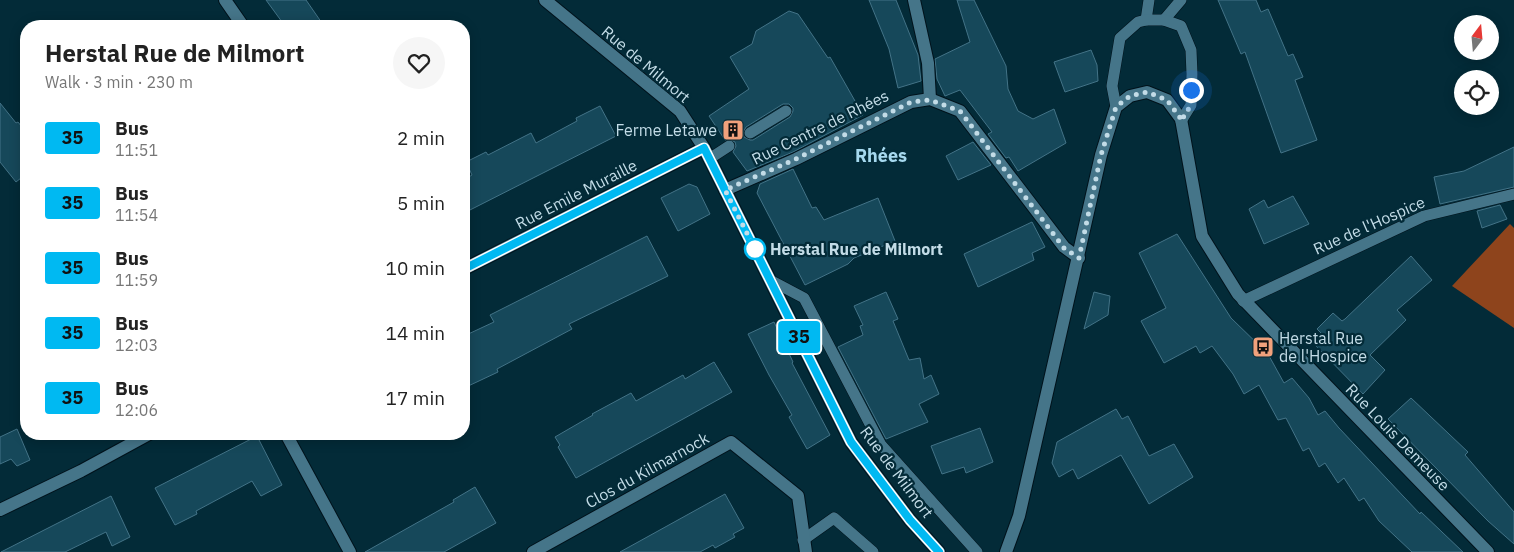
<!DOCTYPE html>
<meta charset="utf-8">
<style>
:root{--surface:#fff;--page:#f6f6f6;--text:#222;--muted:#767676}
body{margin:0;font-family:"IBM Plex Sans",sans-serif;background:var(--page);color:var(--text);height:100vh;display:flex;flex-direction:column;font-size:19px;white-space:nowrap}
*{box-sizing:border-box;margin:0}
p{font-size:16px;color:var(--muted)}
.icon{flex:none;width:28px;height:28px;fill:none;stroke:currentColor;stroke-width:2;stroke-linecap:round;stroke-linejoin:round}
.map{position:relative;flex:1;overflow:hidden}
.drawer{position:absolute;left:20px;top:20px;width:450px;height:420px;display:flex;flex-direction:column;background:var(--surface);border-radius:20px;box-shadow:0 2px 12px #0003}
.drawer>*{flex:none}
.badge{padding:0 10px;border-radius:4px;font-size:18px;line-height:32px}
.needle{width:32px;rotate:16deg}
.controls{position:absolute;left:1454px;top:15px;display:grid;gap:10px}
.controls a{display:grid;place-items:center;width:45px;height:45px;border-radius:50%;background:var(--surface);box-shadow:0 2px 12px #0003;font-size:25px}
.you{position:absolute;width:25px;height:25px;margin:-12px;border:4px solid #fff;border-radius:50%;background:#1a73e8;box-shadow:0 0 0 8px #1a73e833}
.map>.badge{position:absolute;translate:-50% -50%;box-shadow:0 0 0 2px #fff}
.round{display:grid;place-items:center;flex:none;width:52px;height:52px;border-radius:26px;background:var(--page)}
.head{display:flex;align-items:center;justify-content:space-between;height:85px;padding:0 25px}
h1{font-size:24px;font-weight:700;line-height:38px}
ul{padding:0;list-style:none}
li{display:flex;align-items:center;gap:15px;height:65px;padding:0 25px}
li div{flex:1}
li b{display:block;font-size:19px}
li em{font-style:normal}
li .badge{min-width:55px;font-weight:700;text-align:center}
.map>svg:first-child{display:block}
</style>
<div class="map">
<svg width="1514" height="552" viewBox="0 0 1514 552">
<rect width="100%" height="100%" fill="#032b38"/>
<path fill="#8e441c" d="M 1510,224 L 1514,228 L 1514,328 L 1452,286 Z"/>
<g fill="#16485a" stroke="#437387" fill-rule="evenodd">
<path d="M 266,0 L 306,0 L 324,26 L 285,26 Z"/>
<path d="M 869,0 L 896,0 L 918,55 L 921,81 L 898,88 L 889,49 Z"/>
<path d="M 957,0 L 974,0 L 1006,66 L 1008,89 L 1018,111 L 1033,119 L 1054,109 L 1066,143 L 1018,171 L 1009,157 L 1006,158 L 988,134 L 992,132 L 960,90 L 945,96 L 937,79 L 935,59 L 970,42 Z"/>
<path d="M 1218,0 L 1256,0 L 1261,12 L 1268,9 L 1288,56 L 1293,54 L 1303,77 L 1295,80 L 1317,140 L 1281,153 L 1245,52 L 1241,54 Z"/>
<path d="M 789,11 L 798,14 L 828,58 L 830,57 L 863,115 L 793,152 L 747,171 L 733,152 L 736,146 L 735,142 L 729,139 L 725,140 L 709,116 L 749,89 L 730,57 L 752,44 L 756,31 ZM 783,104 L 789,104 L 793,108 L 793,111 L 790,117 L 753,140 L 750,140 L 744,137 L 743,133 L 746,127 Z"/>
<path d="M 1091,50 L 1097,65 L 1098,81 L 1065,92 L 1054,62 Z"/>
<path d="M 0,103 L 16,123 L 18,122 L 26,132 L 26,174 L 16,182 L 0,162 Z"/>
<path d="M 600,106 L 616,136 L 464,213 L 464,180 L 472,175 L 466,162 L 486,152 L 488,155 L 531,133 L 536,143 L 577,121 L 576,118 Z"/>
<path d="M 973,142 L 991,165 L 958,180 L 946,156 Z"/>
<path d="M 1514,147 L 1514,187 L 1440,204 L 1434,177 L 1464,171 Z"/>
<path d="M 793,169 L 812,208 L 816,207 L 824,220 L 878,198 L 895,241 L 854,258 L 848,264 L 805,285 L 757,193 L 760,184 Z"/>
<path d="M 689,184 L 697,187 L 710,214 L 678,231 L 661,198 Z"/>
<path d="M 1293,196 L 1309,224 L 1264,244 L 1249,209 L 1264,200 L 1268,208 Z"/>
<path d="M 1500,205 L 1507,219 L 1482,228 L 1477,211 Z"/>
<path d="M 1032,222 L 1045,247 L 1032,253 L 1034,260 L 978,287 L 964,254 Z"/>
<path d="M 1177,234 L 1231,318 L 1268,354 L 1284,383 L 1292,378 L 1309,398 L 1318,415 L 1325,411 L 1339,428 L 1420,514 L 1421,512 L 1463,552 L 1412,552 L 1379,521 L 1364,498 L 1359,501 L 1344,478 L 1338,483 L 1325,463 L 1319,467 L 1309,448 L 1303,451 L 1286,418 L 1278,420 L 1259,385 L 1244,394 L 1233,374 L 1212,346 L 1200,353 L 1196,346 L 1164,363 L 1141,321 L 1166,308 L 1139,253 Z"/>
<path d="M 647,236 L 668,276 L 569,324 L 572,329 L 497,369 L 498,372 L 464,388 L 464,336 L 494,322 L 490,315 Z"/>
<path d="M 1411,256 L 1432,280 L 1397,310 L 1406,320 L 1370,355 L 1385,370 L 1363,394 L 1316,346 L 1325,337 L 1317,329 L 1333,313 L 1342,321 L 1345,319 Z"/>
<path d="M 886,292 L 898,319 L 893,321 L 909,360 L 920,358 L 924,379 L 931,375 L 939,394 L 919,404 L 928,422 L 886,439 L 838,347 L 863,335 L 860,326 L 863,325 L 854,306 Z"/>
<path d="M 1094,292 L 1110,296 L 1108,315 L 1084,329 Z"/>
<path d="M 774,322 L 793,362 L 792,363 L 830,435 L 807,449 L 789,417 L 792,415 L 769,375 L 748,334 Z"/>
<path d="M 714,362 L 732,392 L 576,478 L 558,447 L 560,445 L 555,437 L 593,415 L 592,414 L 631,393 L 636,401 L 683,375 L 685,379 Z"/>
<path d="M 1411,398 L 1468,452 L 1465,455 L 1514,512 L 1514,544 L 1488,521 L 1388,419 Z"/>
<path d="M 1116,409 L 1122,419 L 1128,416 L 1149,456 L 1174,444 L 1193,477 L 1149,504 L 1121,455 L 1078,479 L 1073,469 L 1059,477 L 1052,463 L 1057,442 Z"/>
<path d="M 980,428 L 993,462 L 966,473 L 964,467 L 942,474 L 931,446 Z"/>
<path d="M 17,429 L 30,460 L 17,466 L 11,459 L 0,464 L 0,437 Z"/>
<path d="M 257,436 L 282,485 L 261,496 L 252,481 L 196,511 L 197,514 L 175,525 L 155,488 Z"/>
<path d="M 475,487 L 496,523 L 444,552 L 365,552 L 454,502 L 453,500 Z"/>
<path d="M 725,494 L 744,528 L 733,534 L 735,537 L 715,548 L 713,545 L 700,552 L 620,552 Z"/>
<path d="M 111,496 L 130,537 L 112,546 L 106,532 L 65,552 L 1,552 Z"/>
</g>
<g fill="none" stroke-linecap="round" stroke-linejoin="round">
<g stroke="#00121b" stroke-width="12">
<g id="service">
<path d="M 1146,20 L 1149,0"/>
<path d="M 1164,20 L 1181,0"/>
<path d="M 1116,107 L 1112,86 L 1120,38 L 1138,22 L 1146,20 L 1164,20 L 1181,26 L 1191,50 L 1192,74 L 1191,105 L 1181,121"/>
<path d="M 750,133 L 786,111"/>
<path d="M 709,159 L 729,146"/>
<path d="M 770,280 L 804,298 L 881,445 L 977,552"/>
<path d="M 1243,301 L 1424,216 L 1514,194"/>
<path d="M 803,540 L 834,518 L 873,552"/>
</g>
</g>
<g stroke="#00121b" stroke-width="14">
<g id="minor">
<path d="M 225,0 L 243,26"/>
<path d="M 914,0 L 928,63 L 930,99"/>
<path d="M 725,190 L 796,159 L 911,102 L 930,99 L 960,111 L 1064,247 L 1079,258"/>
<path d="M 464,269 L 704,148"/>
<path d="M 286,434 L 350,552"/>
<path d="M 0,510 L 81,471 L 149,434"/>
<path d="M 533,552 L 731,442 L 798,496 L 806,552"/>
</g>
</g>
<g stroke="#00121b" stroke-width="14">
<g id="tertiary">
<path d="M 545,0 L 680,111 L 704,148 L 851,442 L 910,520 L 939,552"/>
<path d="M 1006,552 L 1019,516 L 1101,155 L 1116,107 L 1130,96 L 1147,92 L 1167,100 L 1181,119 L 1202,236 L 1238,294 L 1488,552"/>
</g>
</g>
<use href="#service" stroke="#457589" stroke-width="11"/>
<use href="#minor" stroke="#457589" stroke-width="12"/>
<use href="#tertiary" stroke="#457589" stroke-width="12"/>
</g>
<g fill="none" stroke-linecap="round" stroke-linejoin="round">
<g stroke="#fff" stroke-width="11">
<path id="line" d="M 464,269 L 704,148 L 851,442 L 910,520 L 939,552"/>
</g>
<use href="#line" stroke="#00b9f2" stroke-width="8"/>
<path stroke="#c3dce7" stroke-width="5" stroke-dasharray="0 9" d="M 755,249 L 725,190 L 796,159 L 911,102 L 930,100 L 960,111 L 1064,248 L 1079,258 L 1101,155 L 1116,107 L 1130,96 L 1147,92 L 1167,100 L 1181,119 L 1181,121 L 1191,105 L 1191,90"/>
</g>
<defs>
<g id="building-square" transform="scale(1.125)"><rect x="-9" y="-9" width="18" height="18" rx="4" fill="#f1a17c" stroke="#032b38"/><path d="M-4-6H4V6H1V3H-1V6H-4ZM-2.5-4.3h1.7v1.8h-1.7ZM.8-4.3h1.7v1.8H.8ZM-2.5-1h1.7V.8h-1.7ZM.8-1h1.7V.8H.8Z" fill="#111"/></g>
<g id="bus-square" transform="scale(1.125)"><rect x="-9" y="-9" width="18" height="18" rx="4" fill="#f1a17c" stroke="#032b38"/><path d="M-5-6H5V4H4V6H2V4H-2V6H-4V4H-5ZM-3.5-4V0h7V-4ZM-3.5 1.2v1.5H-2V1.2ZM2 1.2v1.5H3.5V1.2Z" fill="#111"/></g>
</defs>
<g fill-rule="evenodd">
<use href="#building-square" x="733" y="130"/>
<use href="#bus-square" x="1263" y="347"/>
</g>
<circle fill="#fff" stroke="#00b9f2" stroke-width="2.5" cx="755" cy="249" r="10"/>
<g text-anchor="middle" stroke-width="4.5" stroke-linejoin="round" paint-order="stroke">
<g font-size="16" fill="#c3dce7" stroke="#032b38">
<text transform="translate(646 64) rotate(40)" y="6">Rue de Milmort</text>
<text transform="translate(820 127) rotate(-26)" y="6">Rue Centre de Rhées</text>
<text transform="translate(576 194) rotate(-27)" y="6">Rue Emile Muraille</text>
<text transform="translate(1369 225) rotate(-24)" y="6">Rue de l'Hospice</text>
<text transform="translate(1398 437) rotate(46)" y="6">Rue Louis Demeuse</text>
<text transform="translate(647 470) rotate(-29)" y="6">Clos du Kilmarnock</text>
<text transform="translate(897 472) rotate(53)" y="6">Rue de Milmort</text>
</g>
<g font-size="16" fill="#c3dce7" stroke="#032b38" text-anchor="end">
<text x="717" y="136">Ferme Letawe</text>
<text x="1279" y="344" text-anchor="start">Herstal Rue<tspan x="1279" dy="18">de l'Hospice</tspan></text>
</g>
<g font-size="16" font-weight="bold" fill="#c3dce7" stroke="#032b38" text-anchor="start">
<text x="770" y="255">Herstal Rue de Milmort</text>
</g>
<g font-size="18" font-weight="bold" fill="#a6d9ef" stroke="#032b38">
<text x="881" y="162">Rhées</text>
</g>
</g>
</svg>
<div class="controls">
<a><svg class="needle" viewBox="-14 -14 28 28"><path d="M0-13l5 13h-10z" fill="#e53935"/><path d="M0 13l5-13h-10z" fill="#767676"/></svg></a>
<a><svg class="icon" aria-label="locate" viewBox="0 0 24 24"><circle cx="12" cy="12" r="6"/><path d="M12 2v4M12 18v4M2 12h4M18 12h4"/></svg></a>
</div>
<div class="you" style="left:1191px;top:90px"></div>
<b class="badge" style="left:799px;top:337px;background:#00b9f2;color:#111">35</b>
<section class="drawer">
<div class="head"><div><h1>Herstal Rue de Milmort</h1><p>Walk · 3 min · 230 m</p></div><a class="round"><svg class="icon" aria-label="heart" viewBox="0 0 24 24"><path d="M12 20l-8-8c-3-5 5-10 8-4 3-6 11-1 8 4z"/></svg></a></div>
<ul>
<li><span class="badge" style="background:#00b9f2;color:#111">35</span><div><b>Bus</b><p>11:51</p></div><em>2 min</em></li>
<li><span class="badge" style="background:#00b9f2;color:#111">35</span><div><b>Bus</b><p>11:54</p></div><em>5 min</em></li>
<li><span class="badge" style="background:#00b9f2;color:#111">35</span><div><b>Bus</b><p>11:59</p></div><em>10 min</em></li>
<li><span class="badge" style="background:#00b9f2;color:#111">35</span><div><b>Bus</b><p>12:03</p></div><em>14 min</em></li>
<li><span class="badge" style="background:#00b9f2;color:#111">35</span><div><b>Bus</b><p>12:06</p></div><em>17 min</em></li>
</ul>
</section>
</div>
